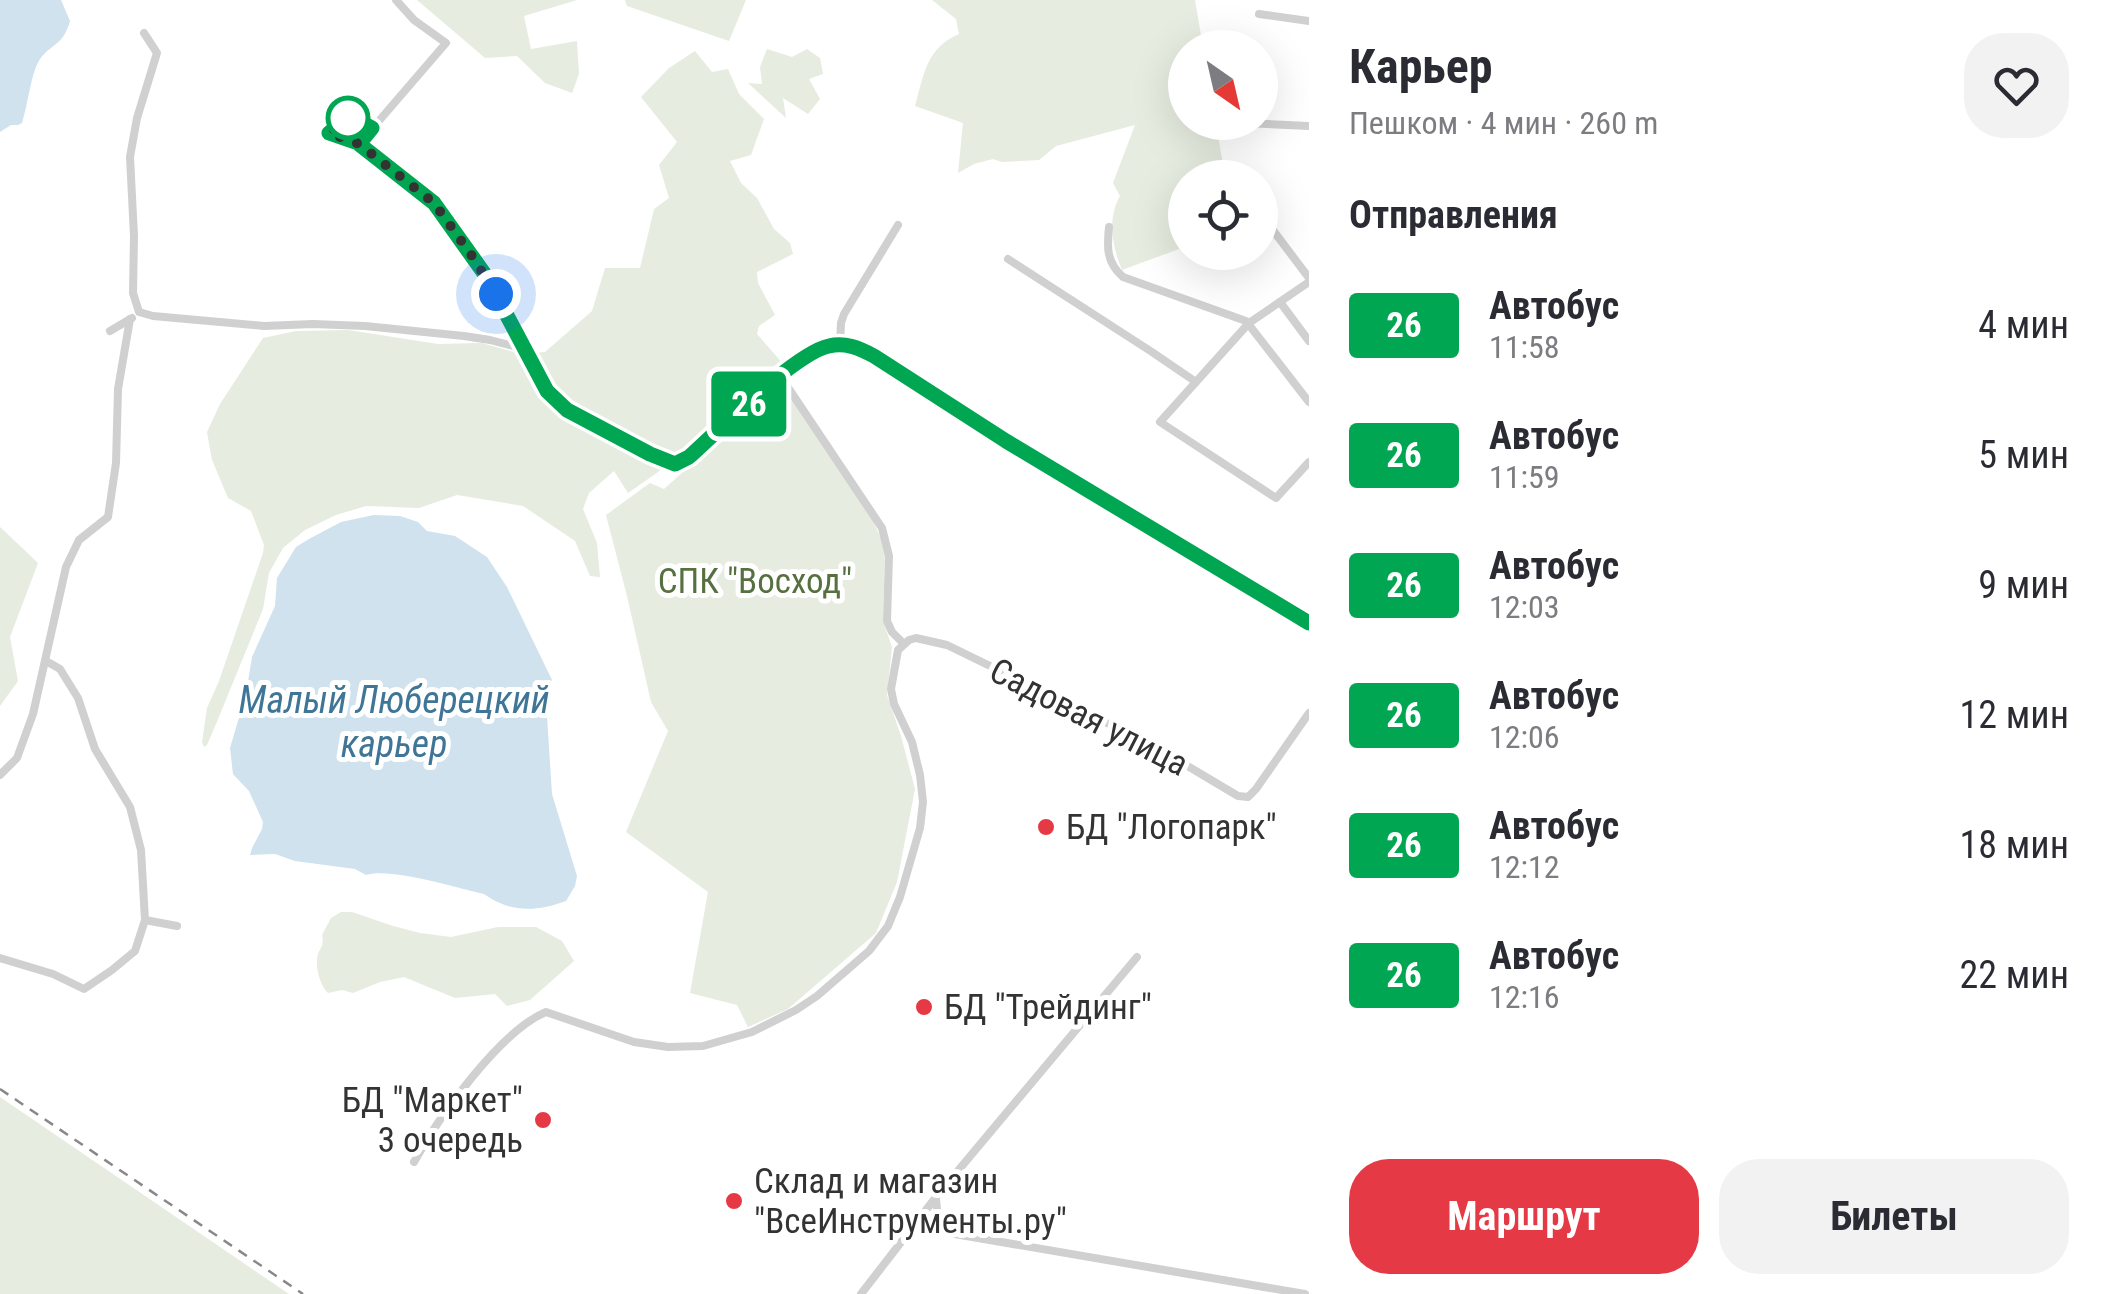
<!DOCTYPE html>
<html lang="ru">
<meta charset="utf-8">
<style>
:root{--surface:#fff;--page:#f2f2f3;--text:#2b2b33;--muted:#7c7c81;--accent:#e63946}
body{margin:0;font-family:"Roboto Condensed",sans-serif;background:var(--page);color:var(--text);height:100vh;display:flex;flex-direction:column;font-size:38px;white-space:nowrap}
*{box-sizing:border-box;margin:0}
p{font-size:32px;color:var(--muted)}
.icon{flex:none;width:55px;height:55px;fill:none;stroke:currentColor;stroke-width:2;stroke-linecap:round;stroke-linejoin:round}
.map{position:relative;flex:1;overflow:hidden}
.panel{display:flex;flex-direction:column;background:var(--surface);width:800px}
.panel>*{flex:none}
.badge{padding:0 20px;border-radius:8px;font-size:35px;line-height:65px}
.needle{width:65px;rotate:146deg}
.buttons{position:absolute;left:1168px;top:30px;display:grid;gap:20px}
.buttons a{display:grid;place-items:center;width:110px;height:110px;border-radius:50%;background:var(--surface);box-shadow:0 10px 40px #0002;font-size:50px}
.you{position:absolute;width:50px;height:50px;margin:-25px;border:8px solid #fff;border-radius:50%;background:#1a73e8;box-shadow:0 0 0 15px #1a73e833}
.map>.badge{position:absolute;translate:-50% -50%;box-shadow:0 0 0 5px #fff}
h2{padding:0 40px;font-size:38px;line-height:90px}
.round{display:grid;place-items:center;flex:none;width:105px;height:105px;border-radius:40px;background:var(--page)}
.headline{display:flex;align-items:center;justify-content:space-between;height:170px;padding:0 40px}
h1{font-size:48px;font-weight:700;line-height:75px}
.action{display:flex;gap:20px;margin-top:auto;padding:20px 40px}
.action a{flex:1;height:115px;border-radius:40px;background:var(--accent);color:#fff;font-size:40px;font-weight:700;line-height:115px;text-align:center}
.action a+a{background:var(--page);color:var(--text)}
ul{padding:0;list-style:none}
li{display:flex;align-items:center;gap:30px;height:130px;padding:0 40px}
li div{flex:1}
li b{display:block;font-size:38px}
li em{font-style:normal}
li .badge{min-width:110px;font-weight:700;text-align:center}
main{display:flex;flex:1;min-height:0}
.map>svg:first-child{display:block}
</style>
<main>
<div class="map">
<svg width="1309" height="1294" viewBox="0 0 1309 1294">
<rect width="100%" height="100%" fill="#fff"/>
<g fill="#e6ecdf">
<path d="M 417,0 L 577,0 L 524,16 L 531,49 L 577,41 L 579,74 L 572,93 L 545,83 L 517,56 L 485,58 Z"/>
<path d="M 625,0 L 746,0 L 729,41 L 627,6 Z"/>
<path d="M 932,0 L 1195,0 L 1203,47 L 1185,48 L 1185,122 L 1216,123 L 1225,177 L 1185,178 L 1185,243 L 1179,249 L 1122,270 C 1112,246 1107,219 1120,196 L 1113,183 L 1135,125 L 1056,146 L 1039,160 L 1002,162 L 993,159 L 974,164 L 958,173 L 963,123 L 915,106 C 924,75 926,48 959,34 L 956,19 Z"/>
<path d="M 767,49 L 792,57 L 807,49 L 820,58 L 823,74 L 809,79 L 820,99 L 808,114 L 783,98 L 786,118 L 748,83 L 762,84 L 760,67 Z"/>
<path d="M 695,51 L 712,72 L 728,69 L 739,94 L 764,119 L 751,155 L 730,161 L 741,183 L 757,198 L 774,229 L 790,243 L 793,254 L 757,272 L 758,283 L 775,315 L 759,326 L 757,334 L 784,365 L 681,456 L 628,493 L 614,471 L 589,493 L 583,509 L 597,543 L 600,577 L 590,576 L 575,541 L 523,506 L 457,495 L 419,508 L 366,506 L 336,515 L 305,530 L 283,548 L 269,573 L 263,609 L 216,724 L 207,745 L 204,747 L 202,742 L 207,708 L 219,681 L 263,553 L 264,545 L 251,511 L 228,498 L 212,460 L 207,432 L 220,404 L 263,338 L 296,331 L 348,330 L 438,344 L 482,343 L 521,354 L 545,352 L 592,311 L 605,268 L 640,268 L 654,209 L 669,198 L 659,165 L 677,142 L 641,97 L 669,68 Z"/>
<path d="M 780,385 L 786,387 L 872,519 L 885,547 L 883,621 L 892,647 L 887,695 L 901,736 L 915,789 L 897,882 L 876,933 L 788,1009 L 748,1027 L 737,1005 L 690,993 L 708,892 L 626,832 L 668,731 L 651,702 L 627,596 L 606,515 L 650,483 L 664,489 Z"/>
<path d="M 0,527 L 38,563 L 10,637 L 18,681 L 0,706 Z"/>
<path d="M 341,912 L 352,912 L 393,926 L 420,933 L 451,937 L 498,927 L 536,927 L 562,941 L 574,961 L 530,1000 L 507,1006 L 495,994 L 455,998 L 404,977 L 380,982 L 353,993 L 342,990 L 328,993 C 321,986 316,971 317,960 C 318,947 325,949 322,935 L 331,918 Z"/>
<path d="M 0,1097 L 289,1294 L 0,1294 Z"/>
</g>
<g fill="#cfe2ee">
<path d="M 0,0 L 61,0 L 70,21 C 63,46 53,42 40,59 C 31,72 28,105 22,123 L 18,125 L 11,125 L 0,132 Z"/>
<path d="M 374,515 L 400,516 L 418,522 L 427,531 L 455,536 L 487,557 L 507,587 L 552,680 C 544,693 542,701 547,716 L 552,794 L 577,876 L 575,886 L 566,901 C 536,912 510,913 484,894 C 458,888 389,867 366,875 L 355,869 L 295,861 L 275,854 L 250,855 L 252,848 L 262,829 L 263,822 L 249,791 L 233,774 L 230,748 L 246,694 L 252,657 L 275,606 L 277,578 L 296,547 L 309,539 L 341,522 Z"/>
</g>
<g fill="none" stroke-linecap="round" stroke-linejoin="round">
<g stroke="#d0d0d0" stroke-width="8">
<path d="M 1259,14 L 1309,21"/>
<path d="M 144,33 L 157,53 L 137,118 L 130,157 L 134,236 L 133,293 L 139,312 L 153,316 L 264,326 L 313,324 L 365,326 L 464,336 L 490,340 L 525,349"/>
<path d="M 1245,123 L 1309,126"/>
<path d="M 329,133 L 359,144 L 433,203 L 486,276 L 525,349"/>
<path d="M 359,144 L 446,43 L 414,20 L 396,0"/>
<path d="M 1260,213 L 1309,278"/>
<path d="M 1109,227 C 1107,247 1106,262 1123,277 L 1246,321 L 1309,402"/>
<path d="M 1008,259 L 1152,352 L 1196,382"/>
<path d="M 1309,282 L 1249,323 L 1160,422 L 1276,498 L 1309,462"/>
<path d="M 1280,302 L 1309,341"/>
<path d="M 110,331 L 132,318"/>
<path d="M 840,345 L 841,323 L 844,314 L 898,225"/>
<path d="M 781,377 L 882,528 L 889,556 L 887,621 L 892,632 L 904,644"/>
<path d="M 46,661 L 60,669 L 78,698 L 95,749 L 130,807 L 141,850 L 145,920"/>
<path d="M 0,775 L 17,758 L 33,714 L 66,567 L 79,540 L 108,517 L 116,463 L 118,389 L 130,319"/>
<path d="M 0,958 L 53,974 L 84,989 L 112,970 L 135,951 L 145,920 L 177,926"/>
<path d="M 414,1162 C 438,1118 500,1031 546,1012 L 634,1042 L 668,1047 L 703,1046 L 752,1032 L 796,1010 L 817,996 L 869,951 L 888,926 L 900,897 L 920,828 L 923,802 L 920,775 L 912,742 L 894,704 L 891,689 L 898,650 L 909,640 L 916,638 L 947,645 L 1154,746 L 1238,796 L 1248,797 L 1256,789 L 1309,713"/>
<path d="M 936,1199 L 938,1219 L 949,1231"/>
<path d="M 914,1227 L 1305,1294"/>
<path d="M 861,1294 L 936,1197 L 1137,957"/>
</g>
<path stroke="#bdbdbd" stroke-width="11" d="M 525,349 C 533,365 540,383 552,397 C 572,419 646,454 675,464 L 689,457 L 808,355 C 832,342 849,343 874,355 L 1006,441 L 1309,623"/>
<path stroke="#888" stroke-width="2.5" stroke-dasharray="10 8" stroke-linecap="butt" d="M 0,1089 L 303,1294"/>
</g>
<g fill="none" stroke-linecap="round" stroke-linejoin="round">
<g stroke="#fff" stroke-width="22">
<path id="line" d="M 355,142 L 329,133 L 350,116 L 372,128 L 359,144 L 434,203 L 486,276 L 547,391 L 567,410 L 650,454 L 675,464 L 689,457 C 718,431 795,353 829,346 C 845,342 859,348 874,356 L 1006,441 L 1309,623"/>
</g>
<use href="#line" stroke="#00a651" stroke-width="15"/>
<path stroke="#333" stroke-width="10" stroke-dasharray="0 18" d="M 348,118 L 329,133 L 359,144 L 434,203 L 470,253 L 496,294"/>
</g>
<circle fill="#fff" stroke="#00a651" stroke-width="5" cx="348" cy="118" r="20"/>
<g fill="#e63946" stroke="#fff" stroke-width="4">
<circle cx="1046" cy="827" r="10"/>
<circle cx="924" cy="1007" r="10"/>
<circle cx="543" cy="1120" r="10"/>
<circle cx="734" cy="1201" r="10"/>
</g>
<g text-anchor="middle" stroke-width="10" stroke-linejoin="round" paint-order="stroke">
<g font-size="35" fill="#56703f" stroke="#fff">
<text x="755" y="593">СПК "Восход"</text>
</g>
<g font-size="35" fill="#333" stroke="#fff">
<text transform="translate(1089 717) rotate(27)" y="12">Садовая улица</text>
</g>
<g font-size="35" fill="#333" stroke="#fff" text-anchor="start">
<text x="1066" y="839">БД "Логопарк"</text>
<text x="944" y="1019">БД "Трейдинг"</text>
<text x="523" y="1112" text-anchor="end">БД "Маркет"<tspan x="523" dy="40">3 очередь</tspan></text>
<text x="754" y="1193">Склад и магазин<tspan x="754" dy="40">"ВсеИнструменты.ру"</tspan></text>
</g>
<g font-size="38" font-style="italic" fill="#3f7597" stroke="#fff">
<text x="394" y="713">Малый Люберецкий<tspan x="394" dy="44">карьер</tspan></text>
</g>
</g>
</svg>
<div class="buttons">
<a><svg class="needle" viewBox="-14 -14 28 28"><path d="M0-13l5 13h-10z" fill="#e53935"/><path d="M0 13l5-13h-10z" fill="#7c7c81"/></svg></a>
<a><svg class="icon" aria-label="locate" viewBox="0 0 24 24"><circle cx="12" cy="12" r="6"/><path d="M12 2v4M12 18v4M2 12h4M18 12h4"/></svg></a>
</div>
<div class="you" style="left:496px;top:294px"></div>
<b class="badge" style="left:749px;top:404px;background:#00a651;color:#fff">26</b>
</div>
<section class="panel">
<div class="headline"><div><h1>Карьер</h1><p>Пешком · 4 мин · 260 m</p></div><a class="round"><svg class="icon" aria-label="heart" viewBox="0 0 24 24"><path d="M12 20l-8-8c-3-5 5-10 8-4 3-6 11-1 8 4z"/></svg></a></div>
<h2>Отправления</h2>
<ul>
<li><span class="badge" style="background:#00a651;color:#fff">26</span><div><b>Автобус</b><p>11:58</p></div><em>4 мин</em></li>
<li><span class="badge" style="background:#00a651;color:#fff">26</span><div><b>Автобус</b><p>11:59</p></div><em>5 мин</em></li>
<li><span class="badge" style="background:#00a651;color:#fff">26</span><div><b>Автобус</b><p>12:03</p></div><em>9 мин</em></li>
<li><span class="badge" style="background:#00a651;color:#fff">26</span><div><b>Автобус</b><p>12:06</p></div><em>12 мин</em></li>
<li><span class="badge" style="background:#00a651;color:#fff">26</span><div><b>Автобус</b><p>12:12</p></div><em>18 мин</em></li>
<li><span class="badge" style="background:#00a651;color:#fff">26</span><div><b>Автобус</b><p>12:16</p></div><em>22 мин</em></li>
</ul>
<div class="action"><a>Маршрут</a><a>Билеты</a></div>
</section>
</main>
